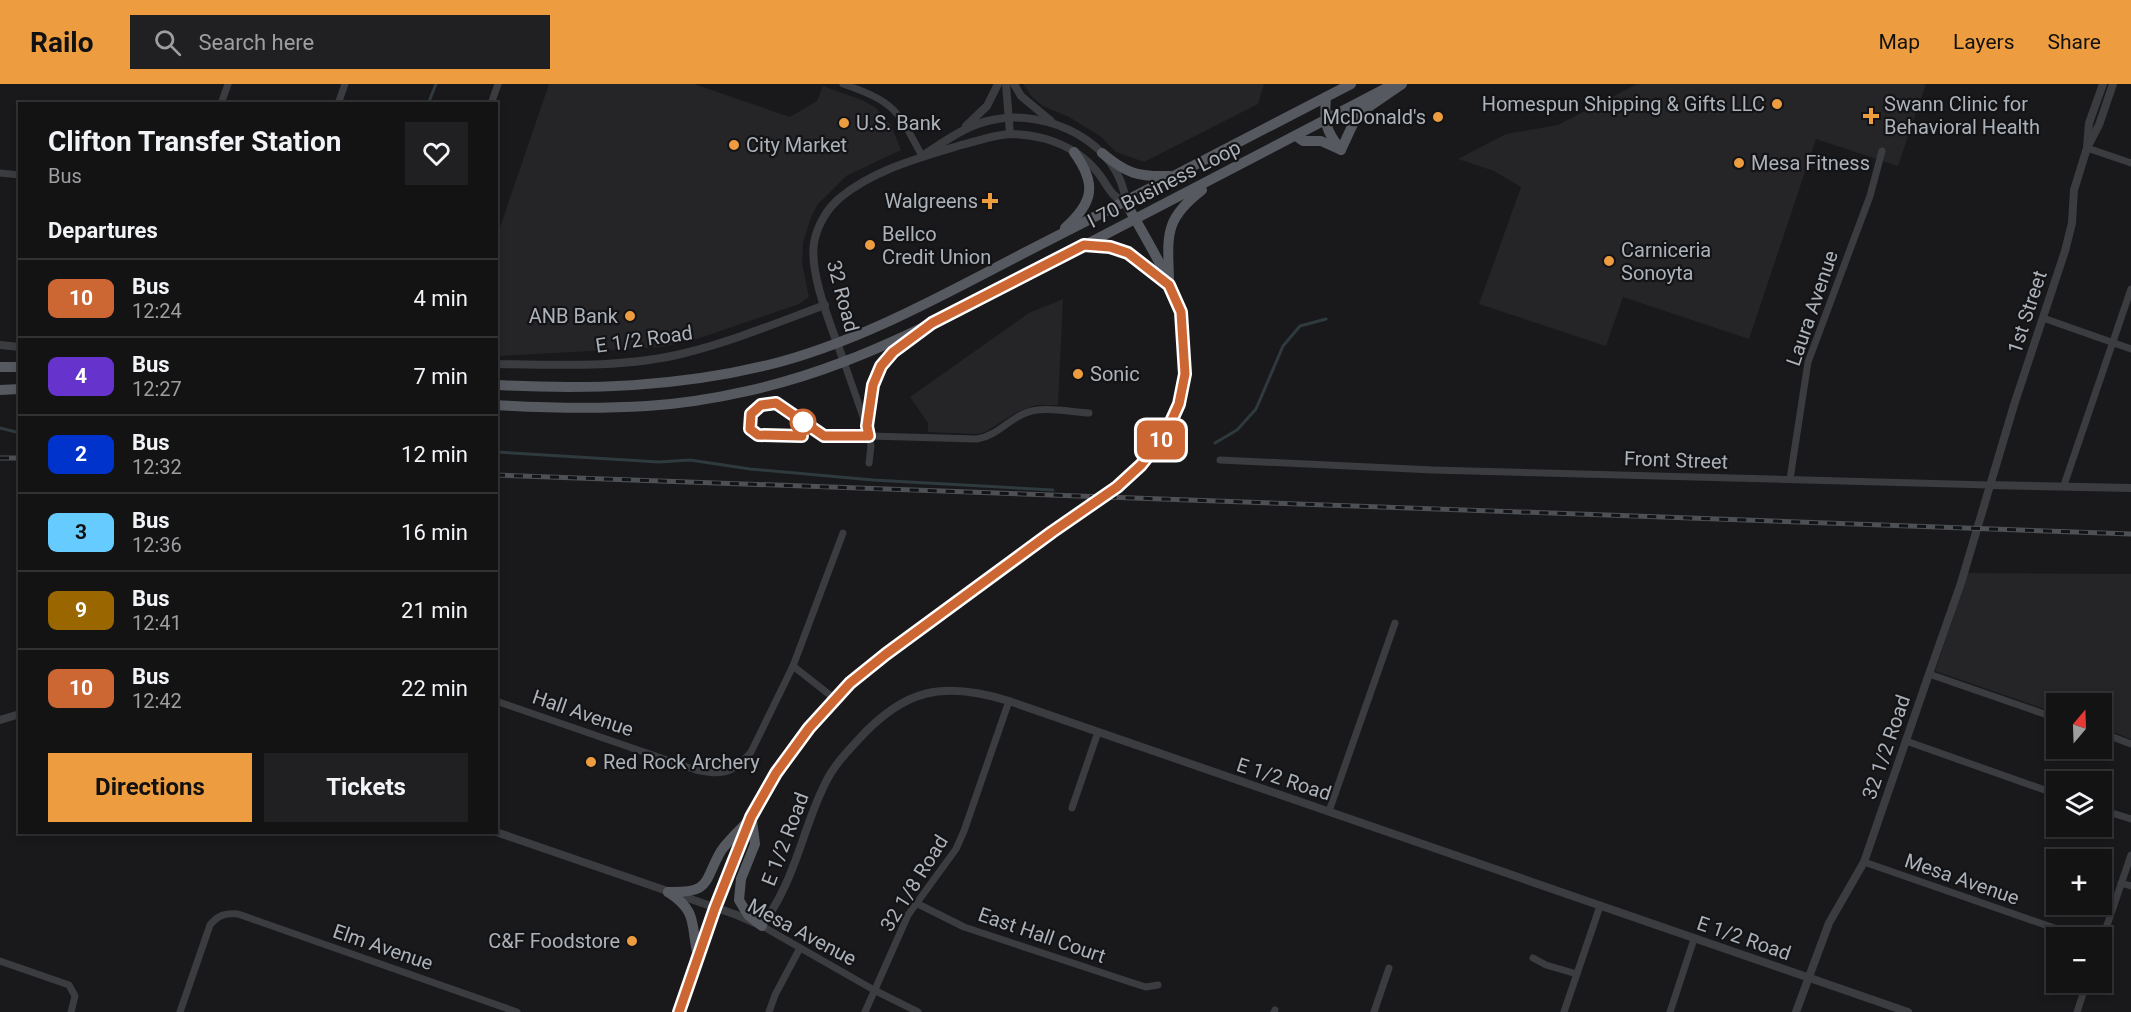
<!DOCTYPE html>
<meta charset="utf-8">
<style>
:root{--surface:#131314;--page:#202022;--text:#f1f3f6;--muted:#9d9ea0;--line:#323234;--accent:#ed9d3f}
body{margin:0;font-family:Roboto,sans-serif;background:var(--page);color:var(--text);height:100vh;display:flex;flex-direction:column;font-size:22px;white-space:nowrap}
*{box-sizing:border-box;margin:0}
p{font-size:20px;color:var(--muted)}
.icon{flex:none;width:33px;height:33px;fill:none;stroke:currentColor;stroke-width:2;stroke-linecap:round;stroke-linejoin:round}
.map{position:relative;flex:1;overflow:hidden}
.panel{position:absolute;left:18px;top:18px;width:480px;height:732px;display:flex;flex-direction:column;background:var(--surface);border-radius:0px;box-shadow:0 3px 9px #0003,0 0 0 2px var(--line)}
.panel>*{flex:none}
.badge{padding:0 12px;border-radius:9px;font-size:21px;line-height:39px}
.needle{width:39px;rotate:19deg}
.controls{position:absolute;left:2046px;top:609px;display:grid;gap:12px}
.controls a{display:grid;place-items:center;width:66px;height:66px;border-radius:0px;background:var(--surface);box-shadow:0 3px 9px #0003,0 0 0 2px var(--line);font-size:30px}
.map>.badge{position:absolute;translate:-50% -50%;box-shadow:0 0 0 3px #fff}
h2{padding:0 30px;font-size:22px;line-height:54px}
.round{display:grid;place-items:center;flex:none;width:63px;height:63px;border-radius:0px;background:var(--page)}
.headline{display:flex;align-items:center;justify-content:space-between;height:102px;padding:0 30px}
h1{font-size:28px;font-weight:700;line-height:45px}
.cta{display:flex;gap:12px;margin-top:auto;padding:12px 30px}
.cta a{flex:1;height:69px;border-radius:0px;background:var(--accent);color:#111;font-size:24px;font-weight:700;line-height:69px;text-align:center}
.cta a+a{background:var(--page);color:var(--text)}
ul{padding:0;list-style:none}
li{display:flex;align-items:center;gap:18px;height:78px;padding:0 30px;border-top:2px solid var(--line)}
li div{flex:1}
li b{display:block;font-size:22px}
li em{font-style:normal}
li .badge{min-width:66px;font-weight:700;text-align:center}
header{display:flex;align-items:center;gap:36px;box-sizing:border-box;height:84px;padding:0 30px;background:var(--accent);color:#111}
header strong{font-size:28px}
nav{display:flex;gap:33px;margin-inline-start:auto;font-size:21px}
.search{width:420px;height:54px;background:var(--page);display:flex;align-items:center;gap:15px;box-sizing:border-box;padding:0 21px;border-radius:0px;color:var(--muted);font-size:22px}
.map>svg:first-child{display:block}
</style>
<header>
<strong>Railo</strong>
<div class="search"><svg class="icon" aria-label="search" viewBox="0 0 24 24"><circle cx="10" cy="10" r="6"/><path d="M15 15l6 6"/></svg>Search here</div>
<nav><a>Map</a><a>Layers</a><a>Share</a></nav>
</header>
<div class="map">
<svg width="2131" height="928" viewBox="0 0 2131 928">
<rect width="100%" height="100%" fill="#19191b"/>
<g fill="#252528">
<path d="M 549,0 L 694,0 L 790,33 L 817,17 L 823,2 L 862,16 L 876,24 L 891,41 L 901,66 L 846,92 L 818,120 L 811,133 L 803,159 L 802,179 L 809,213 L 799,220 L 700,254 L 662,263 L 497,272 L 497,152 Z"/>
<path d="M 1023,0 L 1264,0 L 1258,20 L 1144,78 L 1116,68 L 1100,52 L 1069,33 L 1043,22 L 1032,13 Z"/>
<path d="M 1637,0 L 1926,0 L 1898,82 L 1816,55 L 1749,255 L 1623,213 L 1606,262 L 1479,220 L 1521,103 L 1494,87 L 1458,75 L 1506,50 L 1558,41 Z"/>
<path d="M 1063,215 L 1058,321 L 1037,321 L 1019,327 L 985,348 L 977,350 L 928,348 L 928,339 L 910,313 L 1029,229 Z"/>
<path d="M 1968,489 L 2131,490 L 2131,655 L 2102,644 L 2102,620 L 2056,620 L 2056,629 L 1935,587 Z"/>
</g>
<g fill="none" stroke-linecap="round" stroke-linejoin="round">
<g stroke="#2f3a3f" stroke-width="3">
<path d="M 428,20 L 436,0"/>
<path d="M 0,344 L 20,349"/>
<path d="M 1215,359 L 1237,346 L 1256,325 L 1283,262 L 1300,242 L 1326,235"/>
<path d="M 496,368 L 659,378 L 690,376 L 750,385 L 873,396 L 1053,406"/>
</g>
<g stroke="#3a3c40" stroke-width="7">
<path d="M 843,0 C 895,18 897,25 922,72"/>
<path d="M 221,20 L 228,0"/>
<path d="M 338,20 L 345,0"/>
<path d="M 491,20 L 498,0"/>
<path d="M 2087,64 L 2131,79"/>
<path d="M 0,89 L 20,91"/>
<path d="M 2043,234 L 2131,265"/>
<path d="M 844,278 L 865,338"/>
<path d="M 868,348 L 871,362 L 869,379"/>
<path d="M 869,352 L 977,355 C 996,352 1006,338 1023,330 C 1042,321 1069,328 1089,329"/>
<path d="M 1220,376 L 1433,386 L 1989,401"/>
<path d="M 1790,395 L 1808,278 L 1870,112 L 1882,67"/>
<path d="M 2064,401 L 2131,205"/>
<path d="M 793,582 L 835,615"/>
<path d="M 1929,590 L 2056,634"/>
<path d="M 496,617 L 696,686 C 723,692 732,690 751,668 L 793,582 L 843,449"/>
<path d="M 2102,649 L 2131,660"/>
<path d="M 1906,657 L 2056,710"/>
<path d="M 1072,724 L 1098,648"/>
<path d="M 2102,726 L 2131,735"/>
<path d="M 1329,727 L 1395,539"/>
<path d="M 1864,778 L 2083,854"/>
<path d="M 2121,799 L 2131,802"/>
<path d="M 918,820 L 964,843 L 1133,899 L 1146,903 L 1158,901"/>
<path d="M 762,842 L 874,906 L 918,928"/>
<path d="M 2102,856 L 2131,771"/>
<path d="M 1533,874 L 1546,881 L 1577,890"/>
<path d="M 0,877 L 69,901 L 75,912 L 71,928"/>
<path d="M 180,928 L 210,841 C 218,831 225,829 238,830 L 517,928"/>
<path d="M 769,928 L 775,911 L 800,864"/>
<path d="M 865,928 L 908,831 L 956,765 L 964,747 L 1009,617"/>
<path d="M 1274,928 L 1275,926"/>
<path d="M 1374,928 L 1389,884"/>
<path d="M 1564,928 L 1600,822"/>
<path d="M 1670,928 L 1694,855"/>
<path d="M 2077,928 L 2087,898"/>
</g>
<g stroke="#3a3c40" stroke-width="8">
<path d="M 1006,0 L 1010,50"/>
<path d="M 1014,0 L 1021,12 L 1051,37"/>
<path d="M 966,42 L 987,22 L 998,0"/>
<path d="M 2087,63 L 2089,39 L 2103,0"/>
<path d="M 0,261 L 20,263"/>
<path d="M 844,278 C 833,246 809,192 814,159 C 817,142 827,124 841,113 C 875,85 920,74 961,61 C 978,57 993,51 1010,50 C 1022,50 1035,52 1046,55 C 1066,61 1086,73 1099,90 C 1108,102 1111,113 1126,119 C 1120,58 1047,24 992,36 C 966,41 944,58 922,72"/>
<path d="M 496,280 C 557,281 626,284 685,269 C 733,257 779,238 825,221"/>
<path d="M 1989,401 L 2131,404"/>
<path d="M 0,636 L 20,630"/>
<path d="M 496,748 L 737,831 L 762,842 C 770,830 777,819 783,806 C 799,774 807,737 823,704 C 831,685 844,671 858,656 C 905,604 943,597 1009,617 L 1908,928"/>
<path d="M 1796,928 L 1829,839 L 1864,778 L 1929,590 L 1961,499 L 2014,321 L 2065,167 L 2072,139 L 2074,106 L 2087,64 L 2099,41 L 2113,0"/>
</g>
<g stroke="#56595f" stroke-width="10">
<path d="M 1326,13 C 1324,38 1325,46 1341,66"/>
<path d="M 1296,52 L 1303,57 L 1321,57 L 1339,65"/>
<path d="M 1341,66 L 1353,40 L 1364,26 L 1402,0"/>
<path d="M 1102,69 C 1127,90 1138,93 1170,92"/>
<path d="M 1126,119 C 1144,151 1169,192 1181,227 C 1183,235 1183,245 1184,254 C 1188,297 1178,333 1153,368"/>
<path d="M 1065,144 C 1094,118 1097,100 1074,68"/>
<path d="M 1085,161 C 1128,164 1134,173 1167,198"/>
<path d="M 1169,197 C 1168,152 1163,136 1202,106"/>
<path d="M 0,283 L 20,283"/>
<path d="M 496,301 C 589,306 678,303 768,281 C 857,259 941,212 1022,170 C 1132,114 1241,57 1351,0"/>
<path d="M 0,306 L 20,305"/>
<path d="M 496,321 C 547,324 597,325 647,322 C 711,318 784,301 843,278 C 894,259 944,233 993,209 L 1394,0"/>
<path d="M 867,342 C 873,299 874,280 912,253"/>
<path d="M 752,736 L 755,760 L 741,795 L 739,816 L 748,831 L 762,842"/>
<path d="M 668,808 C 712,809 703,798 721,767 C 728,757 738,748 746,739"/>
<path d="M 668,808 C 699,828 690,840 698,872"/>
<path d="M 679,928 L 715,824 L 751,733 L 776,689 L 800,655 L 851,599 L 909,552 L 1052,448"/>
</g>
<g stroke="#4d5055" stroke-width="5">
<g id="rail">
<path d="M 0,374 L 20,374"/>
<path d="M 496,391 L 2131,450"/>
</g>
</g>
<use href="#rail" stroke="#141416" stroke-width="3" stroke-dasharray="9" stroke-linecap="butt"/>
<path stroke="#56595f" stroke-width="10" d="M 1052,448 L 1117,403 L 1153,368"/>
</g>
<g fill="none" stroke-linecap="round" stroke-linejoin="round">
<g stroke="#fff" stroke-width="14">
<path id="line" d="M 679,928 L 715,824 L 751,733 L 776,689 L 809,644 L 850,599 L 886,570 L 1052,448 L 1117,403 L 1141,381 L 1165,351 L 1179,320 L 1185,290 L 1181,228 L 1169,201 L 1128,169 L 1110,163 L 1084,161 L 932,239 L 893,268 L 881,282 L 873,301 L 867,342 L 869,352 L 824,352 L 776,319 L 761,321 L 751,330 L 750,345 L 758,351 L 802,352"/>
</g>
<use href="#line" stroke="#c63" stroke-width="9"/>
</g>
<g fill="#ed9d3f" stroke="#141416" stroke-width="2">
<circle cx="1777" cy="20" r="6"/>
<path d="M1868 23h6v6h6v6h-6v6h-6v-6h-6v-6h6z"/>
<circle cx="1438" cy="33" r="6"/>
<circle cx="844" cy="39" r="6"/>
<circle cx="734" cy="61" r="6"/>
<circle cx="1739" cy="79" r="6"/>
<path d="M987 108h6v6h6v6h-6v6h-6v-6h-6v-6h6z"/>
<circle cx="870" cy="161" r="6"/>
<circle cx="1609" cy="177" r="6"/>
<circle cx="630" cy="232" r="6"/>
<circle cx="1078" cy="290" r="6"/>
<circle cx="591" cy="678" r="6"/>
<circle cx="632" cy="857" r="6"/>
</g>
<circle fill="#fff" stroke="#c63" stroke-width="3" cx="803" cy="338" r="12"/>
<g text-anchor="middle" stroke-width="4.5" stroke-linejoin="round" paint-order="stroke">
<g font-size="20" fill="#acb2ba" stroke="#141416" text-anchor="start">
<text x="1765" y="27" text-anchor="end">Homespun Shipping &amp; Gifts LLC</text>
<text x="1884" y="27">Swann Clinic for<tspan x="1884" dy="23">Behavioral Health</tspan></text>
<text x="1426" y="40" text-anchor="end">McDonald's</text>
<text x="856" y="46">U.S. Bank</text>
<text x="746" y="68">City Market</text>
<text x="1751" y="86">Mesa Fitness</text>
<text x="978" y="124" text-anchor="end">Walgreens</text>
<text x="882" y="157">Bellco<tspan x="882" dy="23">Credit Union</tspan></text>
<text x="1621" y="173">Carniceria<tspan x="1621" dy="23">Sonoyta</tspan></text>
<text x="618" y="239" text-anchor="end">ANB Bank</text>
<text x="1090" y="297">Sonic</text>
<text x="603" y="685">Red Rock Archery</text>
<text x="620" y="864" text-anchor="end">C&amp;F Foodstore</text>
</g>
<g font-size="20" fill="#acb2ba" stroke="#141416">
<text transform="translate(1164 100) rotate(-27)" y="7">I 70 Business Loop</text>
<text transform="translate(843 212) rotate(75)" y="7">32 Road</text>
<text transform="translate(1812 224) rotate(-71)" y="7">Laura Avenue</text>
<text transform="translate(2027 228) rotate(-72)" y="7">1st Street</text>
<text transform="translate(644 255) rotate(-8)" y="7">E 1/2 Road</text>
<text transform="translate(1676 376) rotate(2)" y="7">Front Street</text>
<text transform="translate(583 629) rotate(19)" y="7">Hall Avenue</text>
<text transform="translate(1886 663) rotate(-71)" y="7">32 1/2 Road</text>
<text transform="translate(1284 695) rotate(18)" y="7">E 1/2 Road</text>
<text transform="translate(785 755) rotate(-69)" y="7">E 1/2 Road</text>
<text transform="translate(1962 795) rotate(19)" y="7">Mesa Avenue</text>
<text transform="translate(914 799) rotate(-58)" y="7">32 1/8 Road</text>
<text transform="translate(802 848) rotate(28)" y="7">Mesa Avenue</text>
<text transform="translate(1042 851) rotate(19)" y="7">East Hall Court</text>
<text transform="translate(1744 854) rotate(19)" y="7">E 1/2 Road</text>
<text transform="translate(383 863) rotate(19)" y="7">Elm Avenue</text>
</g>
</g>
</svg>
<div class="controls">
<a><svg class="needle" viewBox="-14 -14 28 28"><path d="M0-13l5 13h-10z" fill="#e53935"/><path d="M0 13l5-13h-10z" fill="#9d9ea0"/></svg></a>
<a><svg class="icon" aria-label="layers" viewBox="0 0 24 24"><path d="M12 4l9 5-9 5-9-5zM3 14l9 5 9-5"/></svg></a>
<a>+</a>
<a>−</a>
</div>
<b class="badge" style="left:1161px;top:356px;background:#c63;color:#fff">10</b>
<section class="panel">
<div class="headline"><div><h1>Clifton Transfer Station</h1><p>Bus</p></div><a class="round"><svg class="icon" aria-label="heart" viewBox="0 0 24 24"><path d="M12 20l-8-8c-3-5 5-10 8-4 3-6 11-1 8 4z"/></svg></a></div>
<h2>Departures</h2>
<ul>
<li><span class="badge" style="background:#c63;color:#fff">10</span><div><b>Bus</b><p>12:24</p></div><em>4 min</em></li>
<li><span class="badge" style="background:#63c;color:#fff">4</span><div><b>Bus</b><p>12:27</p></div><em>7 min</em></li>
<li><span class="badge" style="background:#03c;color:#fff">2</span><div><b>Bus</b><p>12:32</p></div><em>12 min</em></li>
<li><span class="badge" style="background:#6cf;color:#111">3</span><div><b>Bus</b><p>12:36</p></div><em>16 min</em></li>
<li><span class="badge" style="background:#960;color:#fff">9</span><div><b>Bus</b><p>12:41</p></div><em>21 min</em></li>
<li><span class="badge" style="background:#c63;color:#fff">10</span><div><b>Bus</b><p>12:42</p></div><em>22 min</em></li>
</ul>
<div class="cta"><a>Directions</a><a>Tickets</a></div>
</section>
</div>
